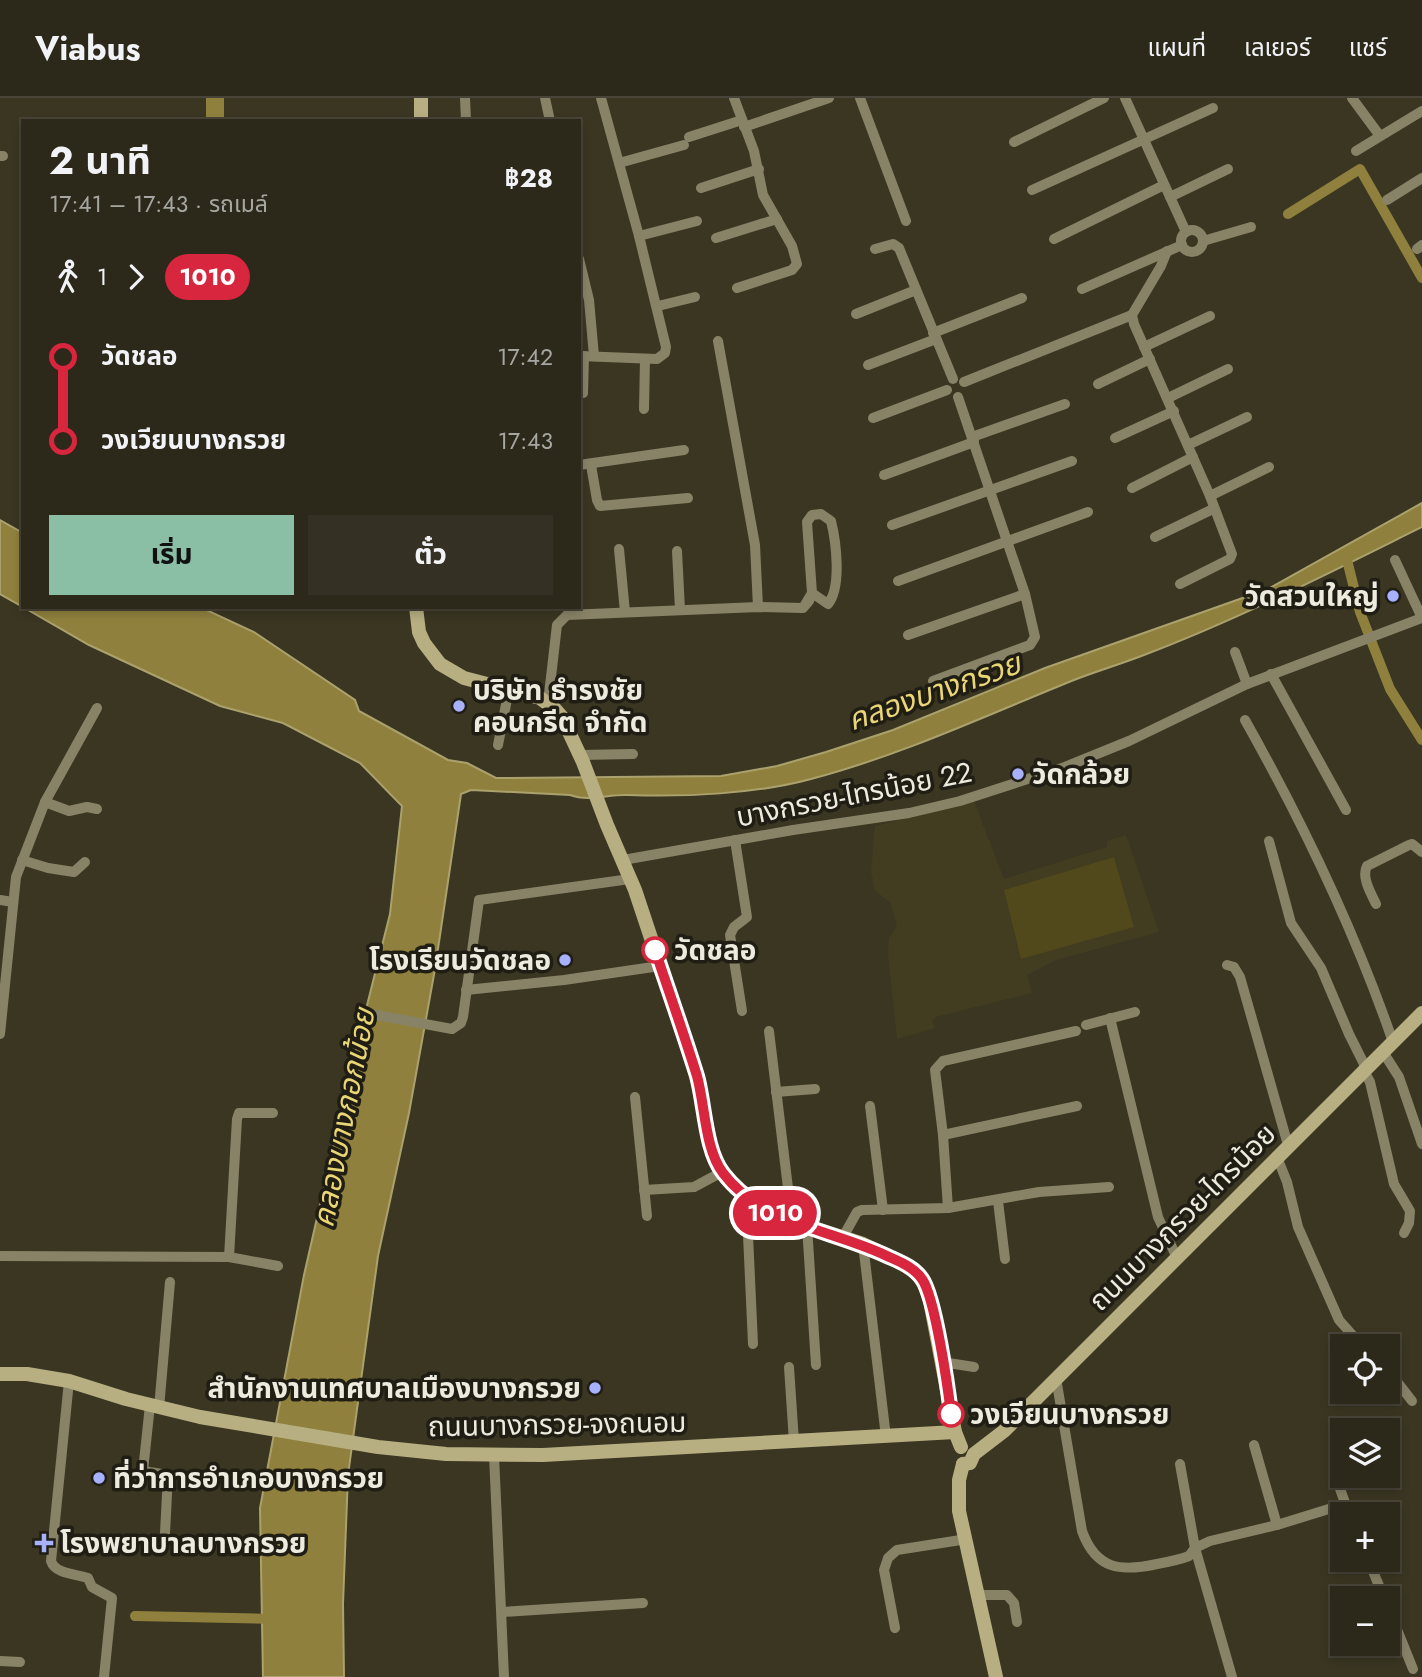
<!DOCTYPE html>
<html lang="th">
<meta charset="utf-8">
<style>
:root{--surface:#2c281a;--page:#343023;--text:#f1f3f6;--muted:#a6a6a2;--line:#484439;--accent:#8abfa5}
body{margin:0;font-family:Jost,"Noto Sans Thai",sans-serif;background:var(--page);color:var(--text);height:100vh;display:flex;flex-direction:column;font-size:26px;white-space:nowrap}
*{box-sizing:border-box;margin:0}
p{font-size:23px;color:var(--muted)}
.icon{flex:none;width:38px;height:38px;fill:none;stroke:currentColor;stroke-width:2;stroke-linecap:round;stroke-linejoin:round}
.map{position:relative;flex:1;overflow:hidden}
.panel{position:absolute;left:21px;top:21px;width:560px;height:490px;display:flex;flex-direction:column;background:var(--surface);border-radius:0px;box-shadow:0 4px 10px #0003,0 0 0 2px var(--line)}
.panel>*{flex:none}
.badge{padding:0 14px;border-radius:23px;font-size:24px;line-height:46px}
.buttons{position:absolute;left:1330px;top:1236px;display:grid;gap:14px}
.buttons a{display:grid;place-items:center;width:70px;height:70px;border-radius:0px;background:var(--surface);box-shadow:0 4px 10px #0003,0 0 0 2px var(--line);font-size:35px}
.map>.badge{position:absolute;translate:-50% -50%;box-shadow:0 0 0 4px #fff}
.legs{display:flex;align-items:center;gap:10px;height:77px;padding:0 28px;font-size:23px}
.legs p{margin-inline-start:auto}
.summary{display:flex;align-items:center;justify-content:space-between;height:119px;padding:0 28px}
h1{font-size:38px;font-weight:700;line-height:52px}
.button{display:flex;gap:14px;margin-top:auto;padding:14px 28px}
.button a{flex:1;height:80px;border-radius:0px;background:var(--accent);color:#111;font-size:28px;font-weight:700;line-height:80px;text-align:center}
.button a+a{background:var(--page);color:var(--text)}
ul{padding:0 28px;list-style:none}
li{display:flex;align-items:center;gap:24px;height:84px;font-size:26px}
li i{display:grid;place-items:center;width:10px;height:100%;margin:0 9px;background:currentColor}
li i::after{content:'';width:18px;height:18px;margin:-9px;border:5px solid;border-radius:50%;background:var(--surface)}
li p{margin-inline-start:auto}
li:first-child i{background:linear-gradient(#0000 50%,currentColor 0)}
li:last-child i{background:linear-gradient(currentColor 50%,#0000 0)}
header{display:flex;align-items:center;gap:42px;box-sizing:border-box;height:98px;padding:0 35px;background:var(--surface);border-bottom:2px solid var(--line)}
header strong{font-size:33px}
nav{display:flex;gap:38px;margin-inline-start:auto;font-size:24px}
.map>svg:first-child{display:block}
</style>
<header>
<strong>Viabus</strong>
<nav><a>แผนที่</a><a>เลเยอร์</a><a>แชร์</a></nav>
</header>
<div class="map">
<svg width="1422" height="1579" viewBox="0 0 1422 1579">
<rect width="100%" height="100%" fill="#3a3622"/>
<path fill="#423c21" d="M 974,703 L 1004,781 L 1107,749 L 1107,743 L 1126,737 L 1159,834 L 1056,862 L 1027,877 L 1032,895 L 936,919 L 932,923 L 935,930 L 897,941 L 888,856 L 889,840 L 897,828 L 890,804 L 875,793 L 871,774 L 875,728 Z"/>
<path fill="#51481b" d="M 1114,759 L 1134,829 L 1021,861 L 1004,792 Z"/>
<g fill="#8f813d" stroke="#aba16d" stroke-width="2">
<path d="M 1422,405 L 1422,429 C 1331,474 1239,521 1144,557 C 1121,566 1097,573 1074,582 C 987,617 902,657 811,681 C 756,696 685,699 628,697 C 608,696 589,704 570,697 L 471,692 L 461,696 L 435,871 L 409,1015 L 378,1158 L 348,1377 L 343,1506 L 344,1579 L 263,1579 L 260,1410 L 304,1177 L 351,971 L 390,816 L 402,708 L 360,665 L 283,625 L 220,608 L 89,547 L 23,509 L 200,509 L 254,534 L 355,602 L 359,613 L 448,662 L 467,665 L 496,680 L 721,678 L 777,668 L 826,654 L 893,632 L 1045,570 L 1268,491 Z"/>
<path d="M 0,422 L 23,435 L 23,509 L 0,496 Z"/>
</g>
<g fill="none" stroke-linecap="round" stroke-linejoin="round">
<g stroke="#8f813d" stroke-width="10">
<path d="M 1288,116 L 1360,71 L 1422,180"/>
<path d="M 1346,458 L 1360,514 L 1390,591 L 1422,642"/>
<path d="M 135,1518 L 276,1521"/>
</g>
<path stroke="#8f813d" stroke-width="18" d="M 215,0 L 215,23"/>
<g stroke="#888367" stroke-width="10">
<path d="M 465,0 L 466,23"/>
<path d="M 545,0 L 550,23"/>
<path d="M 734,0 L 754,53 L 763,97 L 792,148 L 797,166 L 792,172 L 737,190"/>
<path d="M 860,0 L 906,123"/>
<path d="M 1125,0 L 1186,134"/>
<path d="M 1352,0 L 1380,38"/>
<path d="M 744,29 L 829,0"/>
<path d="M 689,39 L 742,22"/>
<path d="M 1014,44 L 1104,0"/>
<path d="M 1356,53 L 1422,13"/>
<path d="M 0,58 L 3,58"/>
<path d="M 619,65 L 684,47"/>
<path d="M 701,90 L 759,71"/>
<path d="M 1032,92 L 1213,10"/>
<path d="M 1170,99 L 1228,71"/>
<path d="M 1387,102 L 1422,80"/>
<circle cx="1192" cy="143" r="11"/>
<path d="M 639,138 L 697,123"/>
<path d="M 716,140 L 777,121"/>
<path d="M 1054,141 L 1164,87"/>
<path d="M 1203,143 L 1251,129"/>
<path d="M 875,151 L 893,146 L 899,150 L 953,281"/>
<path d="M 1417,151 L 1422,147"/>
<path d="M 1167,153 L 1161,168 L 1132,217 L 1134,226 L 1210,398 L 1232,456 L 1230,461 L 1180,486"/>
<path d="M 579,161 L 589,202 L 594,258"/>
<path d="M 1082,191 L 1182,147"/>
<path d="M 658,208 L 695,199"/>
<path d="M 856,216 L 916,192"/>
<path d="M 933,235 L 1022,200"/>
<path d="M 718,243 L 755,447 L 758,509"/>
<path d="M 1144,249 L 1210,218"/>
<path d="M 579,258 L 657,261 L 665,255 L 666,249 L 639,138 L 601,0"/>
<path d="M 868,267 L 936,241"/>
<path d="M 964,284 L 1132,217"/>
<path d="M 1098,286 L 1150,261"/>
<path d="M 583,295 L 584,258"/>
<path d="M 1168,300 L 1228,271"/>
<path d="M 644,311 L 645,261"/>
<path d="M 873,320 L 947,292"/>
<path d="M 972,339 L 1065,306"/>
<path d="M 1115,340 L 1174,313"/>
<path d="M 1188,347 L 1247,319"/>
<path d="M 579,367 L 684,352"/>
<path d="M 591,367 L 597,402 L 600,408 L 688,400"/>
<path d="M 884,377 L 974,344"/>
<path d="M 1132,390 L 1193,359"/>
<path d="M 1210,398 L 1269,369"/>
<path d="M 892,427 L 1072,363"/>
<path d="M 1155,439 L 1213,411"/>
<path d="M 619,451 L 625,514"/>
<path d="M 677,453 L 680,512"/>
<path d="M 1395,462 L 1422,520"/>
<path d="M 898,483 L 1088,414"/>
<path d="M 908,537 L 1025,496"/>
<path d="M 1235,554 L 1247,586"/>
<path d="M 1271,576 L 1346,712"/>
<path d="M 933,583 L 1030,547 L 1035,539 L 1025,496 L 958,299"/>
<path d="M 548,605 L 557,527 L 567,517 L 758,509 L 803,510 L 812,495 L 828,506 C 842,489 836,443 831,423 L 821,416 L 812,417 L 807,424 L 812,495 L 809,503 L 803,510"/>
<path d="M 1245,622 C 1303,725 1354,831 1393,944"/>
<path d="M 498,647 L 509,591"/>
<path d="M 580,657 L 633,656"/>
<path d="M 45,704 L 69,713 L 87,709 L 97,711"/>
<path d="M 735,742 L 747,819 L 734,829 L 730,837 L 742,913"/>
<path d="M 1269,743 L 1291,825 L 1321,870 L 1349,936 L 1366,970"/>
<path d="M 22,762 L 48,770 L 74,774 L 85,764"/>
<path d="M 623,762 L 793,732 L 909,715 L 960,703 L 1065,669 L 1129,643 L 1247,586 L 1422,520"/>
<path d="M 0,802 L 13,804"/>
<path d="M 1376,806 C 1371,795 1361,779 1367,768 L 1409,747 L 1412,746 L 1422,754"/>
<path d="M 1227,867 L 1234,869 L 1240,879 L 1288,1047"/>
<path d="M 466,892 L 564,882 L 660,868"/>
<path d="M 366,915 L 452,931 L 461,925 L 463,919 L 479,802 L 630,781"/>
<path d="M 1110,920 L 1158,1119 L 1177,1160"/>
<path d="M 1086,927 L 1135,914"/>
<path d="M 769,933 L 792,1123"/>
<path d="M 0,936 L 16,779 L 45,704 L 97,610"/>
<path d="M 1383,954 L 1399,979 L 1422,1046"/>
<path d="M 1364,973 L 1370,984 L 1394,1086 L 1410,1113 L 1409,1125 L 1404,1135"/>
<path d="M 776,994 L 815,991"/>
<path d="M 635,999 L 647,1118"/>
<path d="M 870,1008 L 883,1112"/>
<path d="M 943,1037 L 1077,1008"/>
<path d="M 1277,1059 L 1287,1084 L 1298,1129 L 1339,1222 L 1355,1240 L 1373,1248"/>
<path d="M 644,1092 L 694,1089 L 722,1074"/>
<path d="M 998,1103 L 1005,1161"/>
<path d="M 948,1110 L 943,1037 L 935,972 L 943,963 L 1076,933"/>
<path d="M 807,1128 L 816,1267"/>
<path d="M 843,1139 L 857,1114 L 862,1112 L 948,1110 L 1039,1094 L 1109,1089"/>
<path d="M 863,1146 L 886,1339"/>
<path d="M 0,1158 L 229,1159 L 278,1168"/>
<path d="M 229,1159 L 237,1021 L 239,1015 L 273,1015"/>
<path d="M 753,1246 L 748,1137 L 751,1126 L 764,1109"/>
<path d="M 942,1264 L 974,1269"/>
<path d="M 789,1269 L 794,1344"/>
<path d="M 1388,1272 L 1412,1303"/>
<path d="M 1056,1280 L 1082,1433 C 1096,1472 1121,1474 1157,1466 C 1168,1464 1179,1462 1189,1458 L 1195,1450 L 1180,1366"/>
<path d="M 69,1283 L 51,1463 C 55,1476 76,1476 88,1480 L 92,1489 L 112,1500 L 104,1579"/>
<path d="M 150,1307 L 143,1373 L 168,1377 L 165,1435"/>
<path d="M 159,1310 L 170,1184"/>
<path d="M 1254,1347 L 1277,1427"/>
<path d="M 494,1357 L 504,1579"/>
<path d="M 1339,1388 L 1349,1416"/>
<path d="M 1368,1461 L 1384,1500"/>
<path d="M 978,1497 L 1007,1497 L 1014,1505 L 1017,1524"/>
<path d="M 1388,1509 L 1413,1571"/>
<path d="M 502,1514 L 643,1505"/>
<path d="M 895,1530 L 884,1472 L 888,1460 L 897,1452 L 967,1441"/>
<path d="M 0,1563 L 20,1564"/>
<path d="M 1232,1579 L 1195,1450 L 1210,1443 L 1277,1427 L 1345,1406"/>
</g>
<g stroke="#b7ae82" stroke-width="14">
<path d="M 421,0 L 421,23"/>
<path d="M 416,509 L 419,534 L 424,545 L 440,566 L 464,580 L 540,600 L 555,611 L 562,619 L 583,664 L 607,727 L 635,792 L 697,978 L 712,1054 L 722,1074 L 741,1093 L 764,1109 L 792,1123 L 863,1146 L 907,1167 L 923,1182 L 930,1203 L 955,1334 L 961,1349"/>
<path d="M 0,1276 L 27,1276 L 69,1283 L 126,1301 L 200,1319 L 378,1349 L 446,1356 L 543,1357 L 955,1334"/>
<path d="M 963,1366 L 970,1365 L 974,1356 L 1004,1333 L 1422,915"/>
<path d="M 963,1366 L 959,1382 L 959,1413 L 996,1579"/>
</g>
</g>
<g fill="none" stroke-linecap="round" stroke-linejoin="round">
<g stroke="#fff" stroke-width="16">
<path id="line-1" d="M 655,852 C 669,894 684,936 697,978 C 705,1007 705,1052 723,1075 C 761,1126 833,1132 887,1158 C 900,1164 914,1169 922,1181 C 935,1199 948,1290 951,1316"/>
</g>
<use href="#line-1" stroke="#d7263d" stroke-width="10"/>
</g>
<g fill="#a7b1fc" stroke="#1f1d14" stroke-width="2.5">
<circle cx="1393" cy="498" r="7"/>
<circle cx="459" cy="608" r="7"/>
<circle cx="1018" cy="676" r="7"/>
<circle cx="565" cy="862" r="7"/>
<circle cx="595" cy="1290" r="7"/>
<circle cx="99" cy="1380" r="7"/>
<path d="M40.5 1434.5h7v7h7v7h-7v7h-7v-7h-7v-7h7z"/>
</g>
<g fill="#fff" stroke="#d7263d" stroke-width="3.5">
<circle cx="655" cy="852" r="12"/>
<circle cx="951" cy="1316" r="12"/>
</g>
<g text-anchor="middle" stroke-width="7" stroke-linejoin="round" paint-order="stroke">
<g font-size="28" font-weight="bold" fill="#edebde" stroke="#1f1d14" text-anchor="start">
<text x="1379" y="508" text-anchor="end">วัดสวนใหญ่</text>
<text x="473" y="602">บริษัท ธำรงชัย<tspan x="473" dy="32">คอนกรีต จำกัด</tspan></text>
<text x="1032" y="686">วัดกล้วย</text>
<text x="551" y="872" text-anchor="end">โรงเรียนวัดชลอ</text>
<text x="581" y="1300" text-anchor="end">สำนักงานเทศบาลเมืองบางกรวย</text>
<text x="113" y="1390">ที่ว่าการอำเภอบางกรวย</text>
<text x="60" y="1455">โรงพยาบาลบางกรวย</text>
</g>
<g font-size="28" fill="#edebde" stroke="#1f1d14">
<text transform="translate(854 696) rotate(-11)" y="10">บางกรวย-ไทรน้อย 22</text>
<text transform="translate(1182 1119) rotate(-45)" y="10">ถนนบางกรวย-ไทรน้อย</text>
<text transform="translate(557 1326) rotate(-1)" y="10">ถนนบางกรวย-จงถนอม</text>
</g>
<g font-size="28" font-weight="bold" fill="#edebde" stroke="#1f1d14" text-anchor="start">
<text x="674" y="862">วัดชลอ</text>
<text x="970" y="1326">วงเวียนบางกรวย</text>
</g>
<g font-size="30" font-style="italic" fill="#ead675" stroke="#1f1d14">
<text transform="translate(934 594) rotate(-19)" y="10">คลองบางกรวย</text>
<text transform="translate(344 1020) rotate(-79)" y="10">คลองบางกอกน้อย</text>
</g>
</g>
</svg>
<div class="buttons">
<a><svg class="icon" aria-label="locate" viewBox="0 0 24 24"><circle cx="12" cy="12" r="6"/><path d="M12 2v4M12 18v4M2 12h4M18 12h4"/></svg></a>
<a><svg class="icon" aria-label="layers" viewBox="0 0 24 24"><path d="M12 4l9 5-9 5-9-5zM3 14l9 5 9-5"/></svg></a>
<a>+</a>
<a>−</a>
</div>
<b class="badge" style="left:775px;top:1115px;background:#d7263d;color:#fff">1010</b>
<section class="panel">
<div class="summary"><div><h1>2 นาที</h1><p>17:41 – 17:43 · รถเมล์</p></div><b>฿28</b></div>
<div class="legs"><svg class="icon" aria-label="walk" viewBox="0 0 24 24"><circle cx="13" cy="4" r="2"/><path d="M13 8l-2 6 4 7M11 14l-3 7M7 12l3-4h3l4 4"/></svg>1<svg class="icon" aria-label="forward" viewBox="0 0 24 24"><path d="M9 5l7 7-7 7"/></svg><b class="badge" style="background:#d7263d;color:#fff">1010</b></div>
<ul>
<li><i style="color:#d7263d"></i><b>วัดชลอ</b><p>17:42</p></li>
<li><i style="color:#d7263d"></i><b>วงเวียนบางกรวย</b><p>17:43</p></li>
</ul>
<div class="button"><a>เริ่ม</a><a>ตั๋ว</a></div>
</section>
</div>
